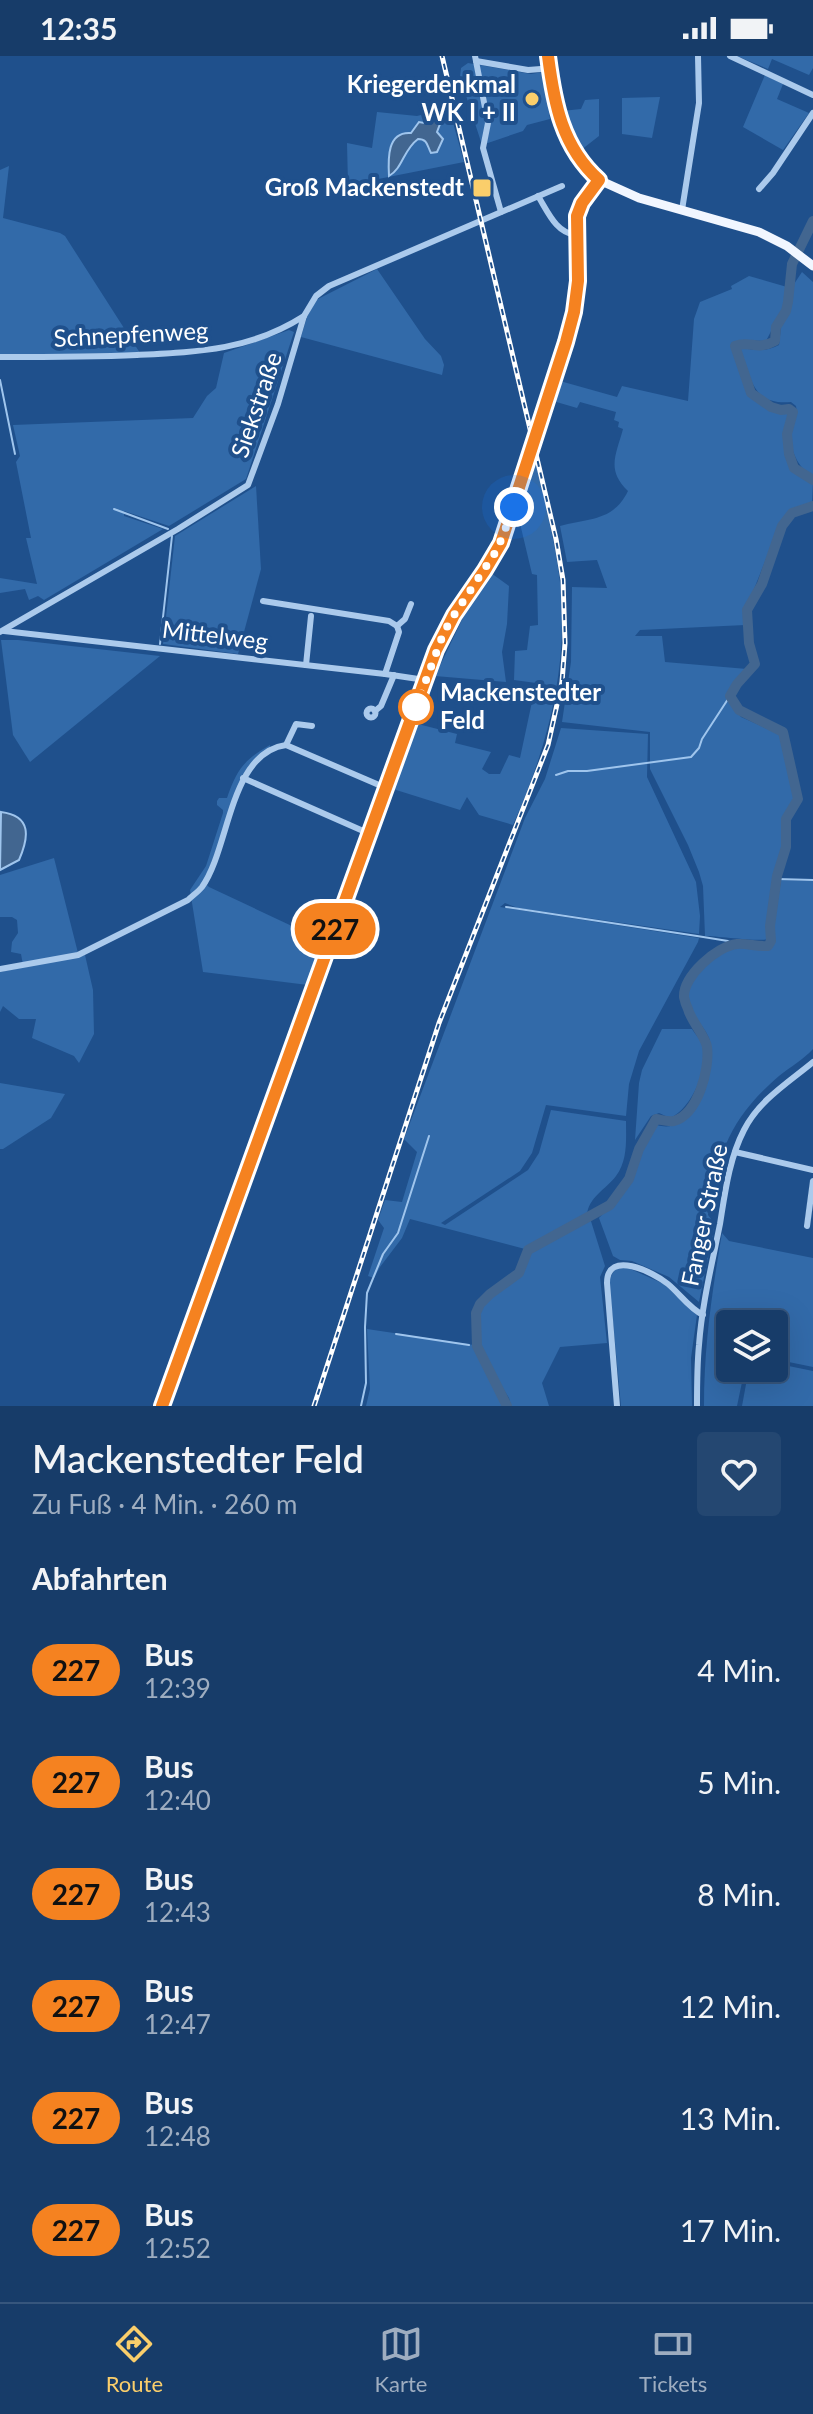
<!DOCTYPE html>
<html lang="de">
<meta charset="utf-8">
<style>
:root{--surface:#173c69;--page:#244771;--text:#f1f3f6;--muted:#9eadc0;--line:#36567d;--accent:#face6b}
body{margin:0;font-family:Lato,sans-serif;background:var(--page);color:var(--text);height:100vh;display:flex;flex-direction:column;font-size:30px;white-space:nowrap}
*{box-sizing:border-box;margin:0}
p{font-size:26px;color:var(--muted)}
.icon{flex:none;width:44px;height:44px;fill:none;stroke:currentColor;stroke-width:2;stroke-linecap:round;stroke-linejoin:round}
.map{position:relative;height:1350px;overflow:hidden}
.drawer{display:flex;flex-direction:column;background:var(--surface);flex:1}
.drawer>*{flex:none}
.badge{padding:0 16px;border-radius:26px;font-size:28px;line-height:52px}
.fabs{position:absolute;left:716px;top:1254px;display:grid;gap:16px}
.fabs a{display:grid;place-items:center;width:72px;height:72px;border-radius:8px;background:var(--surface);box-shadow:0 8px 32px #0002,0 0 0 2px var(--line);font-size:40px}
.you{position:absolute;width:40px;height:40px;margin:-20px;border:6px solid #fff;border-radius:50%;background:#1a73e8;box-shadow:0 0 0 12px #1a73e833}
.map>.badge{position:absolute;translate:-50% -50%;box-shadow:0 0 0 4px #fff}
h2{padding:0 32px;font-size:30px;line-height:72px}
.round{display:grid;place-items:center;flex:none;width:84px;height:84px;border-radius:8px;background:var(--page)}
.overview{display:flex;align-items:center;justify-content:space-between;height:136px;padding:0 32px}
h1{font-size:38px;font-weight:600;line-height:60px}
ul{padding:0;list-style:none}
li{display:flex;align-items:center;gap:24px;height:112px;padding:0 32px}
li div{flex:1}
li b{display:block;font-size:30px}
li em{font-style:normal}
li .badge{min-width:88px;font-weight:700;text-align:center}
.status{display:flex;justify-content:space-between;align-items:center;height:56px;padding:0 40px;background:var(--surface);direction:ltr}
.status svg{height:22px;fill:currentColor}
.tabs{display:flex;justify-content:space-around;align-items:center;height:112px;border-top:2px solid var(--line);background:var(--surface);font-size:22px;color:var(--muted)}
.tabs a{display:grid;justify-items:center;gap:4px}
.tabs .selected{color:var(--accent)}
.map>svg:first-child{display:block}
</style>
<div class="status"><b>12:35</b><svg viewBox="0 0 49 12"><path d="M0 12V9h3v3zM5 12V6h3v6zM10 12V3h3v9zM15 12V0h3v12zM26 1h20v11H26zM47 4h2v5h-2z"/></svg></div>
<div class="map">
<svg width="813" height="1350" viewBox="0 0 813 1350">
<rect width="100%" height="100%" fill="#1f508c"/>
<g fill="#326aa9" fill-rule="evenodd">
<path d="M 737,0 L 813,0 L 813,12 L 809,19 L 772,3 L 768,13 Z"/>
<path d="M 468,7 L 531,18 L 543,16 L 550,63 L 527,69 L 523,75 L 482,89 L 460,21 L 461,12 Z"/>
<path d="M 765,19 L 783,28 L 777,43 L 809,57 L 783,94 L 743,71 Z"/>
<path d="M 660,41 L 652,82 L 622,78 L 622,42 Z"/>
<path d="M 599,43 L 599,80 L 581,94 L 572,80 L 562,55 L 581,53 L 585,44 Z"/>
<path d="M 449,52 L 464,106 L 348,129 L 347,87 L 372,92 L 377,56 L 417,60 ZM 433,62 L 440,68 L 437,75 L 443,83 L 437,97 L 423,83 L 418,83 C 405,93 404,107 393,117 L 391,116 C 392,100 388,75 411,77 L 420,66 L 430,68 Z"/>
<path d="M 9,110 L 3,162 L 60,177 L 65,180 L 140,297 L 0,299 L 0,114 Z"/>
<path d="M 377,213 L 425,283 L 441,300 L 444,309 L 442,319 L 301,281 L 307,261 L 316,244 Z"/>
<path d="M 802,216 L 813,226 L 813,422 C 799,412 788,394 792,376 C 794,366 798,360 796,350 L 791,346 C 751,349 753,323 739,294 L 741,292 C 755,294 766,296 779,289 L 781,271 L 790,256 L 794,228 Z"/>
<path d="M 749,220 L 787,231 L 784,250 L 766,285 L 742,284 L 735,286 L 732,292 L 746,335 L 773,356 L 785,355 L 788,358 C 785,377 787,393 792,411 L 813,425 L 812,449 L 791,455 L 780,468 L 746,553 L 745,569 L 640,574 L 635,580 L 662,580 L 665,606 L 747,613 L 734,626 L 727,643 L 741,661 L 781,679 L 796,742 L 784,762 L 783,792 L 775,818 L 768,883 C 759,886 718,880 705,880 L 703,830 L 699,816 L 688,789 L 650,713 L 650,676 L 562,666 L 571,606 L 572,531 L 607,532 L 597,504 L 567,506 L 560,470 C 588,462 613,466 628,435 C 606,414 616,399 623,373 L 618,371 L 619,366 L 614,364 L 616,356 L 580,346 L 577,352 L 553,345 L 560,325 L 617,341 L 622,330 L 688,345 L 694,263 L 700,246 L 732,233 L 731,230 Z"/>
<path d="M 289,274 L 294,276 L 246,423 L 169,470 L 124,455 L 124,460 L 163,473 L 44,544 L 38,540 L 29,544 L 25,533 L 0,537 L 0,522 L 37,528 L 26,482 L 31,482 L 16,406 L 20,400 L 13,369 L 193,362 L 207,340 L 216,332 L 224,297 Z"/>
<path d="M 535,404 C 543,442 554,480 559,518 C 571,604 548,691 513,769 L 479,759 L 467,741 L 460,754 L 393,733 L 418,668 L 457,678 L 455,687 L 491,696 L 482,713 L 489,718 L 500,718 L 509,699 L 520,702 L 536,627 L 514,624 L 515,595 L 527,594 L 530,570 L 538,569 L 537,519 L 532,518 L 518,459 Z"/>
<path d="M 256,430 L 261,513 L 238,598 L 163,588 L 175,480 Z"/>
<path d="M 491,517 L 509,530 L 507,568 L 502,596 L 506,626 L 435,620 L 471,545 Z"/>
<path d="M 1,584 L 18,584 L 160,600 L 30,706 L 13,679 Z"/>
<path d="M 561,672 L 648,678 L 647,721 L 696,826 L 700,860 L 699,878 L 518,852 L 505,847 L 500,851 L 699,882 L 698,886 L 639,995 L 629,1028 L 626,1060 L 546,1049 L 532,1097 L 520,1115 L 441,1167 L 445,1169 L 528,1114 L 539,1097 L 551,1054 L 626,1065 C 626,1083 628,1104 616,1120 C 606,1133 588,1142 587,1159 L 525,1193 L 410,1163 L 402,1182 L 380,1211 L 374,1222 L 368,1220 L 384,1172 L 378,1164 L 385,1144 L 402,1146 L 417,1096 L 404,1083 L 525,762 L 545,723 Z"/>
<path d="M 270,689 L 270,694 L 247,712 L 204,826 L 209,831 L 326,886 L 308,929 L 203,916 L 190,834 L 206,810 L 223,757 L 223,754 L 217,749 L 217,745 L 219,742 L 227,742 C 237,713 244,704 270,689 Z"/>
<path d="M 54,802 L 78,897 L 23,909 L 21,898 L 11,896 L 12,886 L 18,877 L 17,864 L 12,861 L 0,861 L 0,819 Z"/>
<path d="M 781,824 L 813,825 L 813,993 C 803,1004 790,1011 779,1020 C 729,1063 719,1096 708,1159 L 715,1168 L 699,1246 L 669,1221 L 632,1205 L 620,1204 L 613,1200 L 599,1162 C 613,1148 626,1133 635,1115 C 643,1097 644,1086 657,1069 C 679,1076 695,1056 703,1038 C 708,1027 708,1012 709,1001 C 709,995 711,988 709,982 C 701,964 685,956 687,932 C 699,913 717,890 743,890 C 755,890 762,895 774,889 L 774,871 Z"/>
<path d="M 85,899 L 93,934 L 94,978 L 79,1007 L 74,1000 L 32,982 L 36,963 L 19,963 L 3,950 L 0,956 L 0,916 Z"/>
<path d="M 662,973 L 692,973 C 695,978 701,984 702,989 C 710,1012 691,1053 670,1062 L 659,1057 L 651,1060 L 635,1084 L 639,1027 L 642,1014 Z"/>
<path d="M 0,1027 L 65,1038 L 51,1062 L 3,1093 L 0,1093 Z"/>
<path d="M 590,1162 L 605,1210 L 600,1221 L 607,1287 L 560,1291 L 542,1327 L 549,1350 L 511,1350 L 509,1342 C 497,1321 469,1282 478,1256 C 482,1247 492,1239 499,1233 C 519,1216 519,1221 528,1195 Z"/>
<path d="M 722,1177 L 729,1185 L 813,1202 L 813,1311 L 774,1303 L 774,1268 L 730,1268 L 730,1312 L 745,1312 L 737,1350 L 704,1350 C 704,1290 712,1236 722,1177 Z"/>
<path d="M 626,1211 L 664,1228 L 697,1259 L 691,1302 L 692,1350 L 621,1350 L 609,1224 L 615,1213 Z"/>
<path d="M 367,1273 L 474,1289 C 481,1311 498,1327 503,1350 L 366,1350 L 370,1333 Z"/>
<path d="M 774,1307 L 813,1315 L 813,1350 L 742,1350 L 749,1312 L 774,1312 Z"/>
</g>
<g fill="#426690" stroke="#9fc5ed" stroke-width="2">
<path d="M 433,62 L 440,68 L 437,76 L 443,83 L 437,96 L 431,97 C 427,90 428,83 418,83 C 403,94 403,112 389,120 C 388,103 387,75 411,77 L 419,66 L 430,68 Z"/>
<path d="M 1,756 C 32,760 29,781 19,804 L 0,814 Z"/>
</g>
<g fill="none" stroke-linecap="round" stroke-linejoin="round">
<g stroke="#9fc5ed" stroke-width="2">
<path d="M 0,324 L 15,398"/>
<path d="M 114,453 L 168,473"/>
<path d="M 160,588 L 172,480"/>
<path d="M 556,719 L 568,715 L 587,715 L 691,701 L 699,692 L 702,683 L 730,640"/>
<path d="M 777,823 L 813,824"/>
<path d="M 506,851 L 697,880 L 728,885 L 733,888"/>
<path d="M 396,1278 L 469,1289"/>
<path d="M 475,1290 L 477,1290"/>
<path d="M 361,1350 L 366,1327 L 365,1271 L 367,1237 L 383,1198 L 398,1177 L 429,1080"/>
</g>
<g stroke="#426690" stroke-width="10">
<path d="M 813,165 L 792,208 L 788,246 L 786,255 L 776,271 L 775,285 C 757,295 750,284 735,290 L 751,337 L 771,351 L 781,354 L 789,353 L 793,356 L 787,378 L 789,398 L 794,412 L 813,424"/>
<path d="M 507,1350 L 477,1290 L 476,1257 L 480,1248 L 490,1238 L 519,1217 L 528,1194 L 610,1149 L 629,1123 L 639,1093 L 656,1063 C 662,1064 668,1066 674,1065 C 698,1058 710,1013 707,991 C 706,981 691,965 688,953 C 686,949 685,946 684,941 C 683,920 717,890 737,888 C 747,887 757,891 768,890 L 771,885 L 770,870 L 777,820 L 786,791 L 786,763 L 798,743 L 783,676 L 739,654 L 730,640 L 737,628 L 755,608 L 749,587 L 747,554 L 762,528 L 782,470 L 792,457 L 813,450"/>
</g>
<g stroke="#abcaec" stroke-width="6">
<path d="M 475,0 L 488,67 L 483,92 L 501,156"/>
<path d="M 730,0 L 813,39"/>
<path d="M 476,5 L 528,14 L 541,13"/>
<path d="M 759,133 L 773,117 L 813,57"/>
<path d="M 538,140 C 548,156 556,177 576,179"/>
<path d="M 682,154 L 699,47 L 698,0"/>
<path d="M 0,301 C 46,301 91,301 137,299 C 199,296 251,294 304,260"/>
<path d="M 263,545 L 389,565 L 397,570 L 399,576 L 385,618"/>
<path d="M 397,570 L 405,563 L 411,548"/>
<path d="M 4,575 L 385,618 L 425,624"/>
<path d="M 0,576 L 178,473 L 248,429 L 278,348 L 304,260 L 316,240 L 329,230 L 562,130"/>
<path d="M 306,609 L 311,560"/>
<circle cx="371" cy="657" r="4.5"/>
<path d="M 375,655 L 381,650 L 394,619"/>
<path d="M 286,689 L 296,668 L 312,670"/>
<path d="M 243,722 L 370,778"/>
<path d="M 0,913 L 78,899 L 188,844 C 192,840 198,836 202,831 C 230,792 229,697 286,689 L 386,732"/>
<path d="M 735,1096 L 813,1114"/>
<path d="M 807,1170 L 813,1125"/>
<path d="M 617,1350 L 607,1227 C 607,1193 653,1216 668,1228 C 680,1238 689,1252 703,1259"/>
<path d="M 697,1350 C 697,1330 697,1309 699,1289 C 702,1248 712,1208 720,1168 C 725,1137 729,1103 744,1074 C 759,1044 789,1026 813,1006"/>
</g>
<path stroke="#abcaec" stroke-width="7" d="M 162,1350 L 436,594 C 456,550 488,518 507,474 L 574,256 L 578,225 L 577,160 L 582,147 L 599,124"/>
<path stroke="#f1f6ff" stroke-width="9" d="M 548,0 L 560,66 L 577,100 L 599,124 L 639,142 L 759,176 L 787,190 L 813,210"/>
<g stroke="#fff" stroke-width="5">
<path id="rail" d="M 314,1350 L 439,967 L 548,689 L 562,626 L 565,587 L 563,524 L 556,483 L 442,0"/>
</g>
<use href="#rail" stroke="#1f508c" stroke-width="2" stroke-dasharray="6" stroke-linecap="butt"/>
</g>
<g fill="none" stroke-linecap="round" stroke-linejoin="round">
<g stroke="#fff" stroke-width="18">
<path id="line" d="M 162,1350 L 436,594 L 454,559 L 485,514 L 501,487 L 566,286 L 574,256 L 578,225 L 577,160 L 582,147 L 599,124 C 562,91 554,47 548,0"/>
</g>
<use href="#line" stroke="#f58220" stroke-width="12"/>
<path stroke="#fff" stroke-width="8" stroke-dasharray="0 14.4" d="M 416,651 L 444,576 L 454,559 L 497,494 L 514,451"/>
</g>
<g fill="#face6b" stroke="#1f508c" stroke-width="3">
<circle cx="532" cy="43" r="8"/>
<rect x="472" y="122" width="20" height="20" rx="4"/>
</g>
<circle fill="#fff" stroke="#f58220" stroke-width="4" cx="416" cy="651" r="16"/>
<g text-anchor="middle" stroke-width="8" stroke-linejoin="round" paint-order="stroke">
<g font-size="24" font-weight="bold" fill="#fff" stroke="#1f508c" text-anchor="end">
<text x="516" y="37">Kriegerdenkmal<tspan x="516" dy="28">WK I + II</tspan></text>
<text x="464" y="140">Groß Mackenstedt</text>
</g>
<g font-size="24" fill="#fff" stroke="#1f508c">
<text transform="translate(131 279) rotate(-3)" y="8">Schnepfenweg</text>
<text transform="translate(257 349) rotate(-71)" y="8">Siekstraße</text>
<text transform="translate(215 580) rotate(7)" y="8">Mittelweg</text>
<text transform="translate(705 1159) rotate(-78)" y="8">Fanger Straße</text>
</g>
<g font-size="24" font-weight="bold" fill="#fff" stroke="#1f508c" text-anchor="start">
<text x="440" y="645">Mackenstedter<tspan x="440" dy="28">Feld</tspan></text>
</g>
</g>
</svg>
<div class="fabs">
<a><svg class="icon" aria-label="layers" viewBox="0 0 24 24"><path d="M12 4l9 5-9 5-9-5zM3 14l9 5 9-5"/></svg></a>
</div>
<div class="you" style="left:514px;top:451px"></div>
<b class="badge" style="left:335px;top:873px;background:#f58220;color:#111">227</b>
</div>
<section class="drawer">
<div class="overview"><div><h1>Mackenstedter Feld</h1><p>Zu Fuß · 4 Min. · 260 m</p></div><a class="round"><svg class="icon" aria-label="heart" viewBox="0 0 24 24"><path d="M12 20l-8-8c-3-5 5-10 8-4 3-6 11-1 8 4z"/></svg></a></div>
<h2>Abfahrten</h2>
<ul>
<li><span class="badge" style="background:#f58220;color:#111">227</span><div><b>Bus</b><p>12:39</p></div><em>4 Min.</em></li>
<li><span class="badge" style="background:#f58220;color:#111">227</span><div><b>Bus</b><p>12:40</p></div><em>5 Min.</em></li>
<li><span class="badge" style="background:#f58220;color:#111">227</span><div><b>Bus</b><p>12:43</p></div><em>8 Min.</em></li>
<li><span class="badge" style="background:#f58220;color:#111">227</span><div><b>Bus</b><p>12:47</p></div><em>12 Min.</em></li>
<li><span class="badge" style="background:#f58220;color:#111">227</span><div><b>Bus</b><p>12:48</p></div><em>13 Min.</em></li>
<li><span class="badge" style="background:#f58220;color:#111">227</span><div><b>Bus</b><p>12:52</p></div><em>17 Min.</em></li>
</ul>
</section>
<nav class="tabs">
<a class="selected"><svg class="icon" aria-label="directions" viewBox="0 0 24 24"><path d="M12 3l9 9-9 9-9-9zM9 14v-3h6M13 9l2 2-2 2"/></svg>Route</a>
<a><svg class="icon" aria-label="map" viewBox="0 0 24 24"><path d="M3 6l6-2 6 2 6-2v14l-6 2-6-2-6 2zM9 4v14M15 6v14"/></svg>Karte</a>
<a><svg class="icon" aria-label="tickets" viewBox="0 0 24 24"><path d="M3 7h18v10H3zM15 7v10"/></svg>Tickets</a>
</nav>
